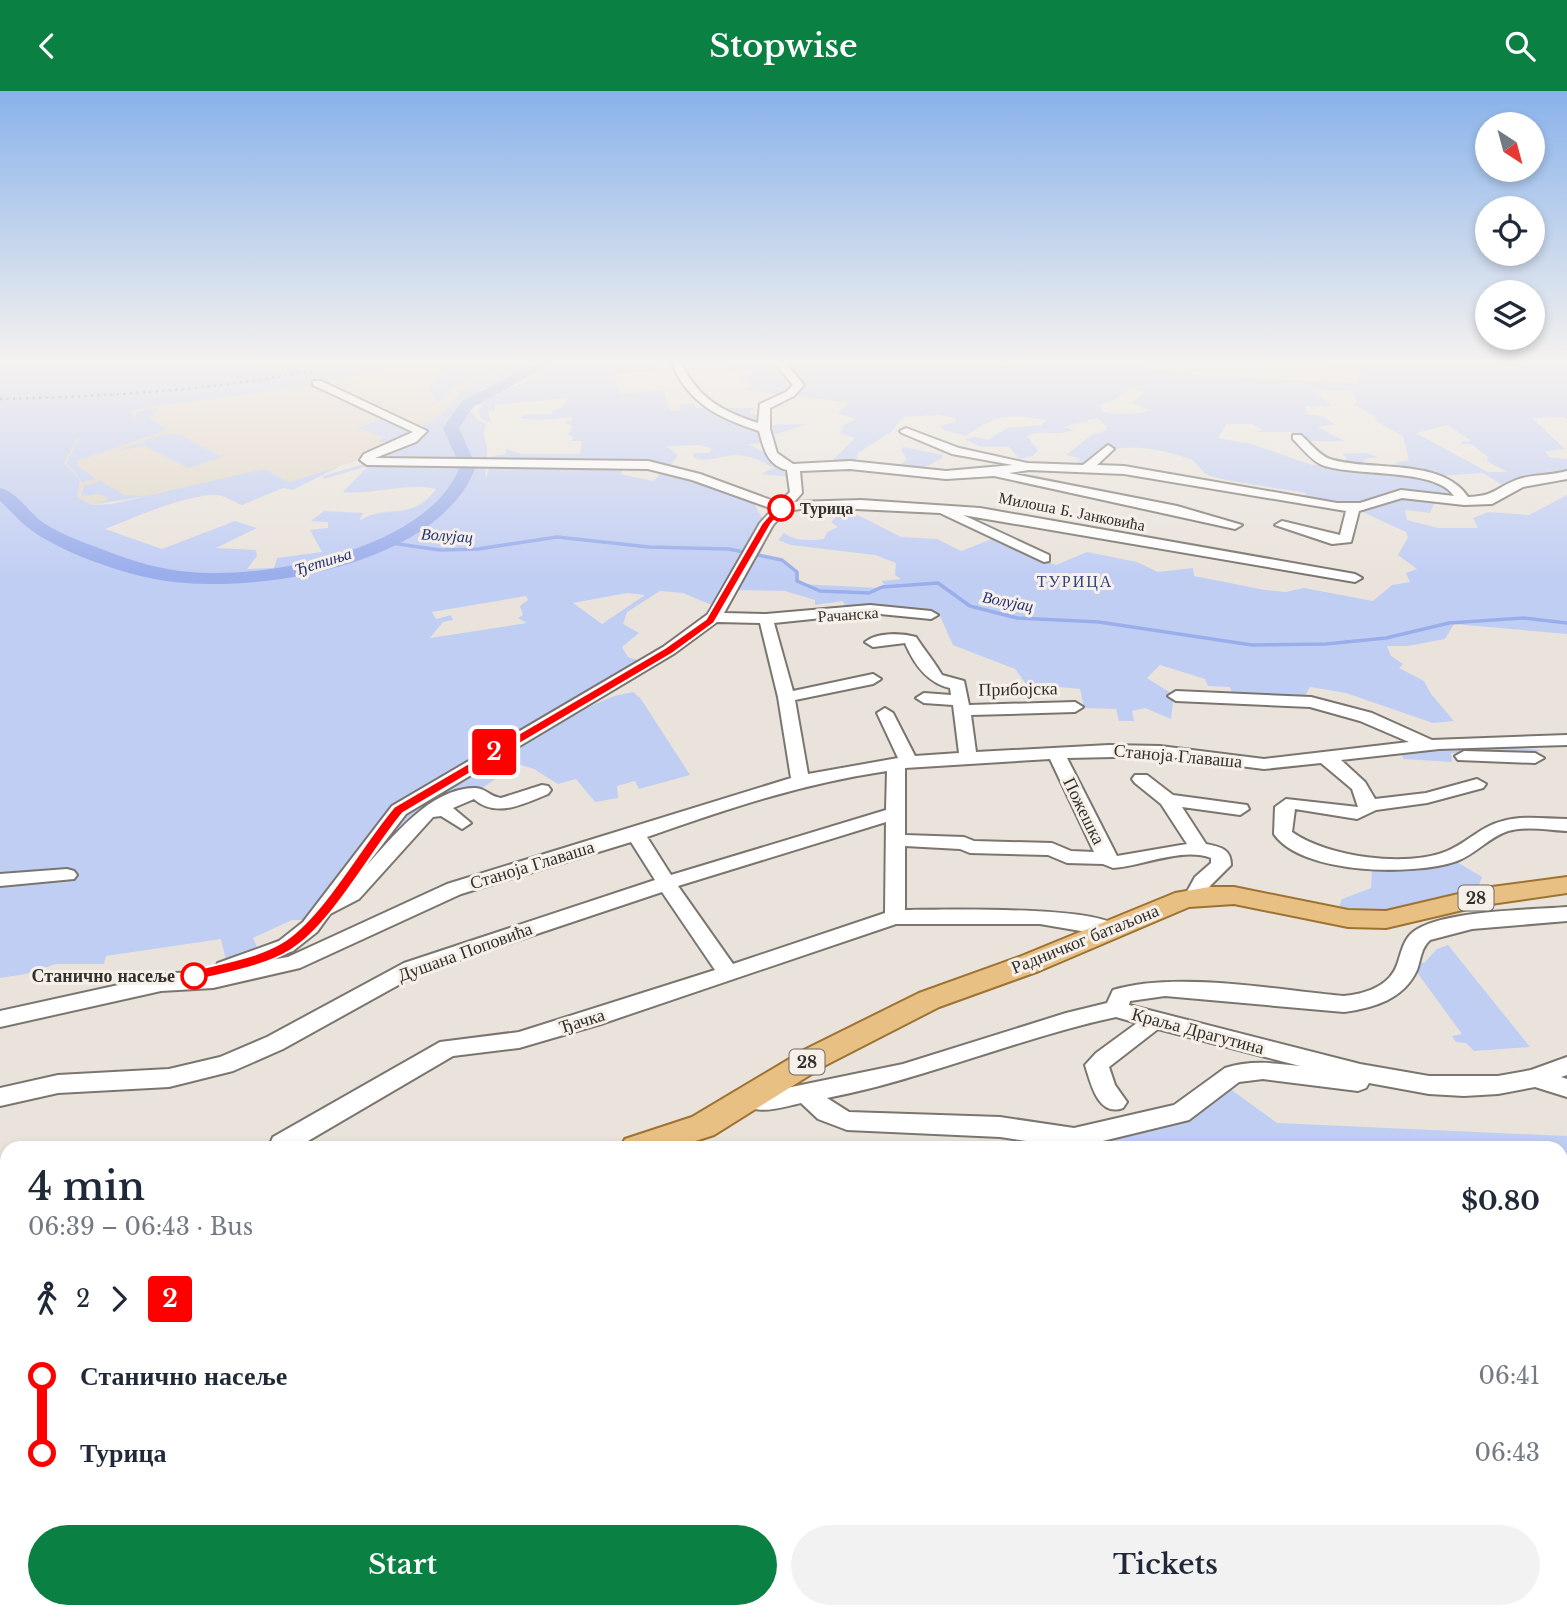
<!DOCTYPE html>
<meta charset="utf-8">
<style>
:root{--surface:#fff;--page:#f2f2f3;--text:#1f2937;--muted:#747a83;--accent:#0b8043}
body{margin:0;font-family:"Libre Baskerville",serif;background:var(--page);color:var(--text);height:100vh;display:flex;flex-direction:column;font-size:26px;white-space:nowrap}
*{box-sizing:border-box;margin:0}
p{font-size:23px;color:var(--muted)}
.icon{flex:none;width:38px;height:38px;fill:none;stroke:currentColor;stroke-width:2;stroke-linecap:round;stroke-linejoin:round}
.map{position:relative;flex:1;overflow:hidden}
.details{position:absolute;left:0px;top:1050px;width:1568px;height:478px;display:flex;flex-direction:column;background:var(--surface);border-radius:21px 21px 0 0;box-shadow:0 4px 10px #0003}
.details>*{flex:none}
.badge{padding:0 14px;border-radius:5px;font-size:24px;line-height:46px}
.needle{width:46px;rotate:144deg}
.tools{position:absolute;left:1475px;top:21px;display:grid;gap:14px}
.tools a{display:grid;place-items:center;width:70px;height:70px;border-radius:50%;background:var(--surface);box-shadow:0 4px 10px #0003;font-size:35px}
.map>.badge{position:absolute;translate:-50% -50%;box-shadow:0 0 0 4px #fff}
.legs{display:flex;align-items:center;gap:10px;height:77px;padding:0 28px;font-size:23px}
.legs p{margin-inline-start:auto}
.head{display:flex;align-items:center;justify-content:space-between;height:119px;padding:0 28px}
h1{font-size:38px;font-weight:600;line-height:52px}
.action{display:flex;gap:14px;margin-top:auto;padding:14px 28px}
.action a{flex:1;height:80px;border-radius:42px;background:var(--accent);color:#fff;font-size:28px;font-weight:600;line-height:80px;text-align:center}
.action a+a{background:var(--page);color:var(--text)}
ul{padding:0 28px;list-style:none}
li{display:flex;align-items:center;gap:24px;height:77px;font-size:26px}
li i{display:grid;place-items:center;width:10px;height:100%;margin:0 9px;background:currentColor}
li i::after{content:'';width:18px;height:18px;margin:-9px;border:5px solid;border-radius:50%;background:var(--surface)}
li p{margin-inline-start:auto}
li:first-child i{background:linear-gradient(#0000 50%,currentColor 0)}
li:last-child i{background:linear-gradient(currentColor 50%,#0000 0)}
header{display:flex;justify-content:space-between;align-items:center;height:91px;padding:0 28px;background:var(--accent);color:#fff;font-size:32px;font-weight:600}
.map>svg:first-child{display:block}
</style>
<header><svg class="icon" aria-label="back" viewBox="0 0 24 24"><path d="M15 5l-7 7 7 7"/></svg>Stopwise<svg class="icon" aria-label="search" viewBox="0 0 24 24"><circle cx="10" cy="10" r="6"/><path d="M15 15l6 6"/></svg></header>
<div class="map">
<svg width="1567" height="1527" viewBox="0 0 1567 1527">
<rect width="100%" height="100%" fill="#e9e3db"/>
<path fill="#e1d7c9" d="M 414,270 L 527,270 L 461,299 L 445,320 L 409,345 L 353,371 L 289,391 L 264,378 L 180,400 L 93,414 L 77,406 L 80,389 L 64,372 L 78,347 L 134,328 L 130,321 L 139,317 L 321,294 Z"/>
<g fill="#c1cef4" fill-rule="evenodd">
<path d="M 0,270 L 414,270 L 321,294 L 139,317 L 131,321 L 135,329 L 136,321 L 160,317 L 148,327 L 165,337 L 164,340 L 77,370 L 77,374 L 96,388 L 82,391 L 67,372 L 80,347 L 78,347 L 64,372 L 80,389 L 77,406 L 93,414 L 112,413 L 264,378 L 289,391 L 340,375 L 293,399 L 283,397 L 242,414 C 234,411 224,404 216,404 C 187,403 133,427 105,438 L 162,458 L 235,430 L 257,437 L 216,457 L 256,459 L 257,465 L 247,478 L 274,477 L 277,467 L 322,461 L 310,439 L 328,437 L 328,431 L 311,430 L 324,420 L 363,422 L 359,430 C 385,412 412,432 436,398 C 408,391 372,404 343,401 L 368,375 L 324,388 L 323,385 L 371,371 L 367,369 L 425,339 L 423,335 L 445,320 L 461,299 L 527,270 L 656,270 L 657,280 L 614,283 L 621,303 L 664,299 L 670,319 L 681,320 L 679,314 L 693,312 L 697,317 L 755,317 L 750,322 L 761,325 L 768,334 L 807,333 L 777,343 L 763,343 L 765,352 L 748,353 L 766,362 L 790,386 L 761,383 L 774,377 C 762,370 751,365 737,364 C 722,364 706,373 693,366 L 694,362 L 709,362 L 713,358 L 699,354 L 666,355 L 678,364 L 670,374 L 650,372 L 658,380 L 623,379 L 620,383 L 653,390 L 665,378 L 752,409 L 764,430 L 714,515 L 683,502 L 660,500 L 627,521 L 623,533 L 639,542 L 622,556 L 628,566 L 641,570 L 570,624 L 614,605 L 633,601 L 641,608 L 690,684 L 639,698 L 635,690 L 617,695 L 618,707 L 595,711 L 576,688 L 558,693 L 534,678 L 518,673 L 448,720 L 420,722 L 367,779 L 344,777 L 303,829 L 292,829 L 253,847 L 259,860 L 226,870 L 221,848 L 106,865 L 104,873 L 56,873 L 26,883 L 0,887 ZM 526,281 L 543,284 L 534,287 L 533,283 L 527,291 L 490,304 L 477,312 L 482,315 L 478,319 L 481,328 L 491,332 L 488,320 L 495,319 L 495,314 L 568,307 L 562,316 L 552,320 L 552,323 L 527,323 L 519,327 L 543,329 L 572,326 L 573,329 L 565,331 L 573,336 L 568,343 L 574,347 L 571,350 L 582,350 L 580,363 L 521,363 L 506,358 L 506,363 L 493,365 L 486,387 C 484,377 488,367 487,357 C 485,346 482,345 486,334 L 475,327 L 469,317 L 482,298 ZM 627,502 L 645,504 L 602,533 L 573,512 ZM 526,505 L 528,509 L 520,515 L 523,524 L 518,527 L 527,532 L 430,547 L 443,531 L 453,529 L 451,524 L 436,528 L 432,521 Z"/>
<path d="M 459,270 L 521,270 L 451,297 L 438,312 L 428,296 Z"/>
<path d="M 696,270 L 990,270 L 993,274 L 1021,276 L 1023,270 L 1103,270 L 1204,285 L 1356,292 L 1363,279 L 1331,276 L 1313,270 L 1567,270 L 1567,329 L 1563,326 L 1532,327 L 1565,358 L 1545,360 L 1549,366 L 1567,368 L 1567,386 L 1504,395 L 1483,382 L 1439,385 L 1458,407 L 1434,413 L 1430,422 L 1405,419 L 1407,429 L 1438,437 L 1478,437 L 1473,427 L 1488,421 L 1529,424 L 1567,404 L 1567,543 L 1454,533 L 1445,548 L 1408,555 L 1387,555 L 1391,565 L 1403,573 L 1399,577 L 1424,590 L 1431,603 L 1454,630 L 1433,632 L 1346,602 L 1310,596 L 1302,610 L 1234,609 L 1230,596 L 1208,595 L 1205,588 L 1160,574 L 1147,587 L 1174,604 L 1171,628 L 1145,617 L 1132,620 L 1134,630 L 1119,630 L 1116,618 L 1084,617 L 1080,598 L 1026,593 L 1015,578 L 953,554 L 940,525 L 889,519 L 846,519 L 843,510 L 815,514 L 815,509 L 785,500 L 733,499 L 759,451 L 765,452 L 760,464 C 779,468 798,470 800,493 L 880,497 L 884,494 L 882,490 L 901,488 L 895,484 L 896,472 L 875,464 L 791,454 L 778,449 L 784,442 C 793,450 811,450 824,448 L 827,441 L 838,436 L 831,431 L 844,417 L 901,446 L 937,448 L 961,460 L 992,448 L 1056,474 L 1087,461 L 1137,471 L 1158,481 L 1193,477 L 1194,485 L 1265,499 L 1286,501 L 1304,497 L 1373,510 L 1392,494 L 1410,491 L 1406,482 L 1417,478 L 1398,464 L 1408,446 L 1406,441 L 1363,421 L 1303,411 L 1306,402 C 1274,396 1241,393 1210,385 C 1201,382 1198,371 1190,368 C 1162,358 1109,346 1089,373 L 1078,372 L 1080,367 L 1066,364 L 1093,343 L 1105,340 L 1107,335 L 1097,327 L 1064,336 L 1073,339 C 1057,346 1043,338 1027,345 L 1038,359 L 1033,365 L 1020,368 L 1009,356 L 982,356 L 964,348 L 975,346 L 988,349 L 1007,337 L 1042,334 L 1046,329 C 1011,323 995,323 966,345 L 944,339 L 940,335 L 956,331 L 955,327 L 938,324 L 903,326 L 892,340 L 858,362 L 856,369 L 833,369 L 855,347 L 839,342 L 844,338 L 840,336 L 856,328 L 837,322 L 850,312 C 814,305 780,307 744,298 L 753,295 L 739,288 L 753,282 L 738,276 L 736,282 L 721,277 L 731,274 L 729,271 ZM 1131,297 L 1145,301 L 1131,312 L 1149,319 C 1138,324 1113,324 1102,320 L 1100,314 L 1114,309 ZM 1311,298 L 1354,300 L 1357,312 L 1353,313 L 1378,328 L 1374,329 L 1403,345 L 1409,369 L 1395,372 L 1406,379 L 1363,373 L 1364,368 L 1378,366 L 1366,362 L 1342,363 L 1347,367 L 1344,374 L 1312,374 L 1251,353 L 1218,347 L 1226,333 L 1252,333 L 1263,339 L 1255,341 L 1292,341 L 1309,350 L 1344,350 L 1318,336 L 1334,333 L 1323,325 L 1305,323 L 1306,315 L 1332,315 ZM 1448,334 L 1471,350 L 1461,351 L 1461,353 L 1471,353 L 1488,366 L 1487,370 L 1507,381 L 1488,381 L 1416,342 Z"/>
<path d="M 349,311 L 412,339 L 390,351 L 376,351 L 386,346 L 357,337 L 381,328 L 344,312 Z"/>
<path d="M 164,343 L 178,343 L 222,366 L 189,377 L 144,355 L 117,360 Z"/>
<path d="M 903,356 L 943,364 L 943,366 C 928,376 918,381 900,374 L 907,368 L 901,359 Z"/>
<path d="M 101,390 L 124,404 L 145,405 L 100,412 L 110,407 L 98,403 L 81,405 L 84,395 Z"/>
<path d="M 1493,654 L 1541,659 L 1528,665 L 1451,662 L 1452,671 L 1404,668 L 1400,662 Z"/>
<path d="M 1457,771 L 1482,786 L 1476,802 L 1444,806 L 1383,820 L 1337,820 L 1342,808 L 1371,797 L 1372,779 Z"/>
<path d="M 1448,854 L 1530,956 L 1474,960 L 1466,952 L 1456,951 L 1452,945 L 1462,943 L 1413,876 L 1414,869 L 1424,872 L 1437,858 Z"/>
<path d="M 1226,995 L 1277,1032 L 1567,1045 L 1567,1527 L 427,1527 L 419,1521 L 1561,1521 L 1561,1057 L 1074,1057 L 1155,1036 Z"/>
</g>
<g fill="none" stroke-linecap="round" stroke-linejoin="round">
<path stroke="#9aaeec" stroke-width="3.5" d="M 384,451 L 440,459 L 478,458 L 557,446 L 649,456 L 729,458 L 782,469 L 797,481 L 797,490 L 820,500 L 869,502 L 882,496 L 938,492 L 970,515 L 1017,527 L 1099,531 L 1252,554 L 1326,553 L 1386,547 L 1449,532 L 1523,527 L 1567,532"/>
<path fill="#9aaeec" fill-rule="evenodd" d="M 539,270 L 557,270 L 473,316 L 459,337 L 476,375 C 441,475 252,505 160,489 C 120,482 59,461 27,436 C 17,428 9,418 0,410 L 0,397 C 17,401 27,419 41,430 C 59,443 83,451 104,459 C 132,470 161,479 191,481 C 270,488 429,458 460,375 L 443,337 L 462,310 Z"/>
<g stroke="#7a756e" stroke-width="4">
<g id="minor">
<path d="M 671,270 L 681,270 C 695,306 723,321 758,332 L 760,313 L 786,301 L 793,294 L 773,270 L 784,270 L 804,294 L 794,305 L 770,317 L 770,338 L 777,362 L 793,373 L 850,370 L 946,380 L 1013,374 L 952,363 L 902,342 L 900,340 L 906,337 L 959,357 L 1027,372 L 1083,374 L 1108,354 L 1114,358 L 1097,374 L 1124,375 L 1337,412 L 1360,412 L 1401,399 L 1454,405 C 1436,376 1352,386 1322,374 C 1312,370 1301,356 1293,348 L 1293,344 L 1301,344 C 1309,351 1320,365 1330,368 C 1370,381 1442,366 1468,406 C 1495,405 1494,398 1516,389 C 1531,383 1551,385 1567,380 L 1567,388 L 1523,396 L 1492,413 L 1464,414 L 1402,407 L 1359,420 L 1351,451 L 1332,453 L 1275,434 L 1282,430 L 1340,444 L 1346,420 L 1124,383 L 1029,379 L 1009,382 L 1177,415 L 1242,434 L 1235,438 L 994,385 L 946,388 L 850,378 L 800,380 L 802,402 L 794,411 L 861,409 L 980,417 L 1355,483 L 1362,487 L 1355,491 L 963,424 L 1049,464 L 1049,470 L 1044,471 L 940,422 L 815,416 L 786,420 L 773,434 L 724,522 L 766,523 L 870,514 L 931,520 L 938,524 L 931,528 L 870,522 L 774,532 L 793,600 L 873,583 L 881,588 L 873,593 L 795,609 L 808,683 L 898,667 L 877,622 L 885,617 L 893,622 L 915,665 L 959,662 L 953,614 L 924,612 L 916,607 L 924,602 L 951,604 L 950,597 C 927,592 914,573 905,552 L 873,556 L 865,551 C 877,541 902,542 916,546 C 925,560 934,570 942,584 L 964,590 L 969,614 L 1075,611 L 1083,616 L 1075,621 L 971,624 L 976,661 L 1109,654 L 1160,655 L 1264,668 L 1409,651 L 1360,630 L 1310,616 L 1176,610 L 1168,605 L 1176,600 L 1311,606 L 1372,622 L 1432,649 L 1567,644 L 1567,654 L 1439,658 L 1341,669 L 1365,691 L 1375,708 L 1426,702 L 1477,688 L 1486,693 L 1483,697 L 1427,712 L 1376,719 L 1357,728 L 1295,718 L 1292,741 C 1327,766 1407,777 1447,760 C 1467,752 1481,735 1503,730 C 1524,724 1546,728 1567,728 L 1567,740 C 1548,739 1526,735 1508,740 C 1489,746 1476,763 1457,770 C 1415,785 1302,784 1274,743 L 1275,716 L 1286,708 L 1358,716 L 1352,698 L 1321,672 L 1264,678 L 1160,665 L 1067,667 L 1117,765 L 1187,753 L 1161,713 L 1135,692 L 1132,688 L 1135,684 L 1147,684 L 1173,704 L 1247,714 L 1249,718 L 1240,724 L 1182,716 L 1206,753 C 1221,756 1231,758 1231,774 L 1210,795 L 1201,811 L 1187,811 L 1184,806 L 1195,786 L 1211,772 L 1211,767 C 1181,756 1144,775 1113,777 L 1103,773 L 1067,772 L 1048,764 L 970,762 L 960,758 L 905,755 L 905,819 C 938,819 1106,814 1120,838 L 1110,845 L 1040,833 L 896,833 L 601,933 L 519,957 L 453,965 L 296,1057 L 272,1057 L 270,1053 L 273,1046 L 440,951 L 519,941 L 715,879 L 662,801 L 420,882 L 283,958 L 233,980 L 169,996 L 58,1002 L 0,1015 L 0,997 L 58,984 L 169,978 L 220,966 L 267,946 L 404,872 L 655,789 L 631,751 L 461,803 L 300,877 L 213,897 L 161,900 L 0,936 L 0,920 L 173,882 L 217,881 L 215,877 L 218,872 L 279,850 L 303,831 L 392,715 L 663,556 L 708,523 L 760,432 L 773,418 L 692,389 L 648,378 L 367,374 L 360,369 L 364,363 L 413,341 L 313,294 L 313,290 L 321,290 L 427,340 L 416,351 L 375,367 L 648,370 L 700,383 L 779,412 L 790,401 L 787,379 C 767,374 764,358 759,340 C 719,327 687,312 671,270 ZM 717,531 L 760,532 L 778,606 L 791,687 L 447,793 L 288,866 L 265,870 L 293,860 L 317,841 L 330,823 L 359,808 L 433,726 L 441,725 L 462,738 L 471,732 L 453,717 L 474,708 C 497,728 525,712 548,703 L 551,699 L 548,695 L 542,694 L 501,707 C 491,706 486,698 476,697 C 431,696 393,746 366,775 L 406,723 L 675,562 ZM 1050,668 L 1094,761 L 1071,760 L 1052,752 L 974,750 L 964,746 L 905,744 L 905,677 ZM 887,680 L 886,719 L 671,784 L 647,746 C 730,717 800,693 887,680 ZM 886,731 L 885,822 L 733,873 L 678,795 Z"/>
<path d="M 1464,660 L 1535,662 L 1544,667 L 1535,672 L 1458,669 L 1455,665 Z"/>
<path d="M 67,778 L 74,780 L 77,784 L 74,788 L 0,795 L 0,783 Z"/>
<path d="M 1567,816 L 1567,830 L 1472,838 L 1430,849 C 1421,857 1421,868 1417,879 C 1404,908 1374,917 1344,921 L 1165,905 L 1130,910 L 1129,914 L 1360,973 L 1429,985 L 1498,985 L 1531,979 L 1567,966 L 1567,984 L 1561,986 L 1567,988 L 1567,1006 L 1535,996 L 1498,1003 L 1464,1005 L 1429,1003 L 1369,992 L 1366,997 L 1358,1000 L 1263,988 L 1239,991 L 1189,1029 L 1074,1057 L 1000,1046 L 847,1039 L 818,1028 L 801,1012 C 782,1016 751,1028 739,1006 L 743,1000 C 754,996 765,1000 777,999 L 903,973 L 1066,922 L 1107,912 L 1113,899 C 1176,880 1277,899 1344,905 C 1364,903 1389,896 1397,874 C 1401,863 1403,849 1413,841 C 1441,819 1531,819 1567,816 ZM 1116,926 L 1137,932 L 1096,962 L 1085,974 C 1091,993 1098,1026 1123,1017 L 1127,1011 L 1115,994 L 1109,976 L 1158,938 L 1300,975 C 1274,972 1250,969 1225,977 L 1174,1014 L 1074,1037 L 1000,1026 L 849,1021 L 827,1007 C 926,988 1018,947 1116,926 Z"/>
<rect x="0" y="1094" width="7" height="22"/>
<rect x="0" y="1323" width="7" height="28"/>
<path d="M 275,1521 L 308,1521 L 310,1527 L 277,1527 Z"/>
<path d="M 394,1521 L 433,1521 L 435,1527 L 396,1527 Z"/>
</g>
</g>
<g stroke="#9e7230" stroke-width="4">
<g id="major">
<path d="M 1567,786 L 1567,802 L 1484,814 L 1386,837 L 1348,836 L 1234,813 L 1189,816 L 1039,880 L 939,916 L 826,974 L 714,1044 L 674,1057 L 620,1057 L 625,1048 L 692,1026 L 806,958 L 919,902 L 1019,866 L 1175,802 L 1209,796 L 1234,796 L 1348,819 L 1386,820 L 1484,797 Z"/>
<rect x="0" y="1227" width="7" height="32"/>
</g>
</g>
<use href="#minor" fill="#fff" fill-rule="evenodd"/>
<use href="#major" fill="#e8c084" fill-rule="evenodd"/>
<path stroke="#85817c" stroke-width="2.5" stroke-dasharray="2 4.5" stroke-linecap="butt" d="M 0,308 C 121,305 239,298 357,270"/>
</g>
<linearGradient id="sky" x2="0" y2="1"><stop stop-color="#89b2ea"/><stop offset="0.56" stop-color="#f5f2ef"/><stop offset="1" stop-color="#f5f2ef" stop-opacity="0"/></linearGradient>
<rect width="1567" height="484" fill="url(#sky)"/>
<path fill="#f00" stroke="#fff" stroke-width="2" d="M 777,415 L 785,417 L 771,433 L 714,532 L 673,562 L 403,722 C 371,760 332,834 291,859 C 264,876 225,882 194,890 L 189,888 L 189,881 C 218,872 254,868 281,852 C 322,828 361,754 394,716 L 665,557 L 706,528 L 762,432 Z"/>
<g fill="#fff" stroke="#f00" stroke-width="3.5">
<circle cx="781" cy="417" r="12"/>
<circle cx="194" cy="885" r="12"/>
</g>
<g text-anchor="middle" stroke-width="6" stroke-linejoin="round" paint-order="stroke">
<g font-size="16" font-weight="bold" fill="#32302d" stroke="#f6f0e8" text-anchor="start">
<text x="800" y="423">Турица</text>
</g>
<g font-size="16" fill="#32302d" stroke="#f6f0e8">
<text transform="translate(1072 420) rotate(11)" y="6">Милоша Б. Јанковића</text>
<text transform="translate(848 523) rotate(-4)" y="6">Рачанска</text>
</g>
<g font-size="16" font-style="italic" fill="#233179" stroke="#f6f0e8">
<text transform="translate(447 444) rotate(4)" y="6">Волујац</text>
<text transform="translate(323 470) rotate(-17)" y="6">Ђетиња</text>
<text transform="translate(1008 510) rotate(11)" y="6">Волујац</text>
</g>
<g font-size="16" letter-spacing="2" fill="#33427d" stroke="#f6f0e8">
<text x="1075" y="496">ТУРИЦА</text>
</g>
<g fill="#f6f0e8" stroke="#6d6a65" stroke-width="2">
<rect x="1458.5" y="794.5" width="35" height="25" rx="5"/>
<rect x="789.5" y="958.5" width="35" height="25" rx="5"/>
</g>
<g font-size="16" font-weight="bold" fill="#32302d">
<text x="1476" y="813">28</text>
<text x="807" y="977">28</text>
</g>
<g font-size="18" fill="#32302d" stroke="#f6f0e8">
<text transform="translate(1018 598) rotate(-1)" y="6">Прибојска</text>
<text transform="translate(1178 665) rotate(5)" y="6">Станоја Главаша</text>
<text transform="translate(1084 720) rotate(64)" y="6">Пожешка</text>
<text transform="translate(532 774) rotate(-17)" y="6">Станоја Главаша</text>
<text transform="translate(1085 848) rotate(-22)" y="6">Радничког батаљона</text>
<text transform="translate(465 861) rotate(-20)" y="6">Душана Поповића</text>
<text transform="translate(582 930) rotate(-17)" y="6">Ђачка</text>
<text transform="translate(1198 940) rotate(15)" y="6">Краља Драгутина</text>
</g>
<g font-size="18" font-weight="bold" fill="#32302d" stroke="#f6f0e8" text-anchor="end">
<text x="175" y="891">Станично насеље</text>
</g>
</g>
</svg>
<div class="tools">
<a><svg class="needle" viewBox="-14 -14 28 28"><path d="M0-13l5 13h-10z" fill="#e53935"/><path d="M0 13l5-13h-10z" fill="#747a83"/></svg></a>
<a><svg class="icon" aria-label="locate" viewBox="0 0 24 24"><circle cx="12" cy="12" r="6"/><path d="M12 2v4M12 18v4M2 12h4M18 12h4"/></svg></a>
<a><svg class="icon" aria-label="layers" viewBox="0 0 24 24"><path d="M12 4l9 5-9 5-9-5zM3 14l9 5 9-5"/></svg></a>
</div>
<b class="badge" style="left:494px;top:661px;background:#f00;color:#fff">2</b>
<section class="details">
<div class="head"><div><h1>4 min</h1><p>06:39 – 06:43 · Bus</p></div><b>$0.80</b></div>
<div class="legs"><svg class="icon" aria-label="walk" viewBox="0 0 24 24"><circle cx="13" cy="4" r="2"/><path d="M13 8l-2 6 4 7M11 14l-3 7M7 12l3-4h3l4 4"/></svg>2<svg class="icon" aria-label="forward" viewBox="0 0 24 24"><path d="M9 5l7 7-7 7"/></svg><b class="badge" style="background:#f00;color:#fff">2</b></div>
<ul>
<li><i style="color:#f00"></i><b>Станично насеље</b><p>06:41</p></li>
<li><i style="color:#f00"></i><b>Турица</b><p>06:43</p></li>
</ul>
<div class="action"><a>Start</a><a>Tickets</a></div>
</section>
</div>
